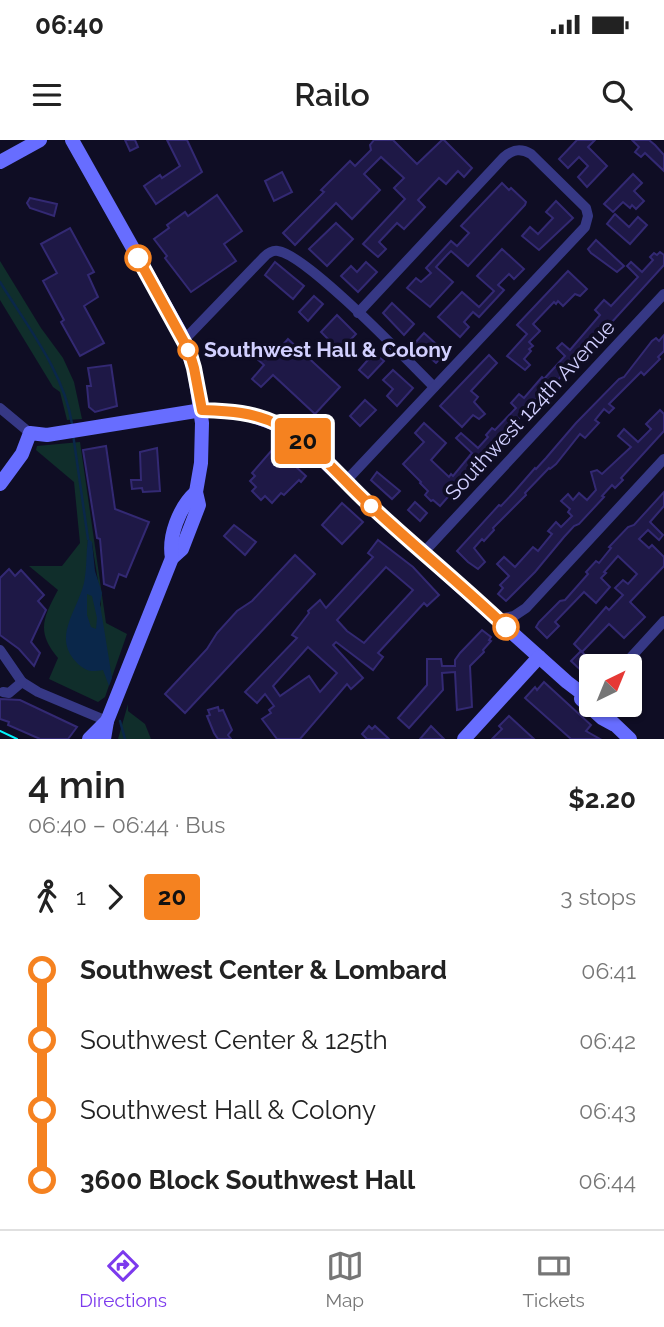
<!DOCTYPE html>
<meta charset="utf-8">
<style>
:root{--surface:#fff;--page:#f2f2f2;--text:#222;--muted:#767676;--line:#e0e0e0;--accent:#7c3aed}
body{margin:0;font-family:Raleway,sans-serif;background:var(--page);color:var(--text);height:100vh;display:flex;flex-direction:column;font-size:26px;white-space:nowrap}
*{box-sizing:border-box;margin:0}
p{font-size:23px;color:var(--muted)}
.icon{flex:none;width:38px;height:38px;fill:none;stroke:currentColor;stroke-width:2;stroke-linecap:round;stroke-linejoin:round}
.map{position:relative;height:599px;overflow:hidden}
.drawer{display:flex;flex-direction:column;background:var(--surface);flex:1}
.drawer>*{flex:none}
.badge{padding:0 14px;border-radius:5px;font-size:24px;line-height:46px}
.needle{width:46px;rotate:43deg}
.tools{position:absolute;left:579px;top:514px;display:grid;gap:14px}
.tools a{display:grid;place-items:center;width:63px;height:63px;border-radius:7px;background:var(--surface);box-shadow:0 2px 5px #0004;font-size:35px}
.map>.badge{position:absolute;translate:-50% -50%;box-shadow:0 0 0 4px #fff}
.legs{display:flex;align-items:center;gap:10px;height:77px;padding:0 28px;font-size:23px}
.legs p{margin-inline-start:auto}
.headline{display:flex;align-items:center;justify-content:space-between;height:119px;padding:0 28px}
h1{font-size:38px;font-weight:600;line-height:52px}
ul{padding:0 28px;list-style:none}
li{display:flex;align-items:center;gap:24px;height:70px;font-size:26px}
li i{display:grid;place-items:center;width:10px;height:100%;margin:0 9px;background:currentColor}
li i::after{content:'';width:18px;height:18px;margin:-9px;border:5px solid;border-radius:50%;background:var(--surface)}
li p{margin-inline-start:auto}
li:first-child i{background:linear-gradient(#0000 50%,currentColor 0)}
li:last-child i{background:linear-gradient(currentColor 50%,#0000 0)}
.status{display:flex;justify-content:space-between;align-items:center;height:49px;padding:0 35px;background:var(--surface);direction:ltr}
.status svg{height:19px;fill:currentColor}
header{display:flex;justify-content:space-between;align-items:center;height:91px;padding:0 28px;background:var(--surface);font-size:32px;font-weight:600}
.tabs{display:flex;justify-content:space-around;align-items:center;height:98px;border-top:2px solid var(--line);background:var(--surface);font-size:19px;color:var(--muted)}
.tabs a{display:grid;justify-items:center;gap:4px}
.tabs .on{color:var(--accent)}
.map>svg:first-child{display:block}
</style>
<div class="status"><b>06:40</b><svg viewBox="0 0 49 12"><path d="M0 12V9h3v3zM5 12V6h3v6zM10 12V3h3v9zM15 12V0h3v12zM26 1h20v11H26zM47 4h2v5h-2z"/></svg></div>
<header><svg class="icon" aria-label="menu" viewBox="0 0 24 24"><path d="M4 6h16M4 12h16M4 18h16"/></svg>Railo<svg class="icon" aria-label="search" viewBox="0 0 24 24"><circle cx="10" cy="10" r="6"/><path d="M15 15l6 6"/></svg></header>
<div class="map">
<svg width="664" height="599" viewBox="0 0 664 599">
<rect width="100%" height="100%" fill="#0f0d24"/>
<g fill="#102e2b" fill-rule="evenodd">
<path d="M 0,121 L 41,188 L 63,218 L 74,242 L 82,279 L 67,280 L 60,252 L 53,247 L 0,160 Z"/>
<path d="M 80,302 L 106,483 L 127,494 L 105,557 L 98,562 L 49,539 L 58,518 C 36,492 43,478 58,450 L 29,426 L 62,426 L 80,403 L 74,342 L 36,310 L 37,306 ZM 88,399 L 92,403 C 95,425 100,447 101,468 L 87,426 Z"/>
<path d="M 128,564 L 128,571 L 145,584 L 151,599 L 118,599 Z"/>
</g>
<path fill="#0a274a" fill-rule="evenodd" d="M 88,398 L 92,402 L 95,431 L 102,453 L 100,464 L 112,538 L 109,546 L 103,530 C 92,532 87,532 78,524 C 51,498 77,472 84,443 C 87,428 86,413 88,398 ZM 87,454 L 92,456 L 97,478 L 96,489 L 91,487 L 87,475 Z"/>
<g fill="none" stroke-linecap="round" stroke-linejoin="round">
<g stroke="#0a274a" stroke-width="2.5">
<path d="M 0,142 C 27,186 64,232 72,284"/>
<path d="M 73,294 L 88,399"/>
<path d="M 120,581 L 125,599"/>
</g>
</g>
<g fill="#1e1846" stroke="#332973" stroke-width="2" fill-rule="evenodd">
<path d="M 125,0 L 135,0 L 138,7 L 130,11 Z"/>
<path d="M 167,0 L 187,0 L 202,32 L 156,64 L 144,46 L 160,35 L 162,38 L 180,26 Z"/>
<path d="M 374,0 L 393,0 L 417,24 L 442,0 L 444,0 L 472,28 L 464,37 L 458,31 L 446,44 L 439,38 L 418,60 L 425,67 L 404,89 L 397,83 L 379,102 L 386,109 L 378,117 L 363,104 L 405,59 L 394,48 L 404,38 L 381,17 L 364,34 L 380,50 L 352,79 L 336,63 L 295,105 L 283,93 L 324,52 L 321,50 L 350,21 L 355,26 L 371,10 L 370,5 Z"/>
<path d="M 577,0 L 595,0 L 588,7 L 607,26 L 587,47 L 578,37 L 588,26 L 579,17 L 568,28 L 559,19 Z"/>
<path d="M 632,0 L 649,0 L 655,5 L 664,15 L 664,31 L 645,13 L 641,17 L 635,12 L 639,7 Z"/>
<path d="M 282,32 L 292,52 L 274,61 L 265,41 Z"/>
<path d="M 633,34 L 642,43 L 634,51 L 644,61 L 636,69 L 632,65 L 630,68 L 623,62 L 613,72 L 604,64 Z"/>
<path d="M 502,43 L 509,50 L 511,48 L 526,62 L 525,65 L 468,126 L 451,111 L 447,115 L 436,127 L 453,142 L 430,167 L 407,148 L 416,138 L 421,142 L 431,133 L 426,128 L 451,101 L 457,106 L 469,93 L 461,86 Z"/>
<path d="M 217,55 L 242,91 L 224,104 L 236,121 L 191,152 L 165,118 L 167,116 L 154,99 L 169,88 L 167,85 L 185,72 L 188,76 Z"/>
<path d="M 30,58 L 57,64 L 54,76 L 30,68 L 27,63 Z"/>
<path d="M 556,61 L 573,78 L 539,110 L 522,96 L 530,87 L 538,94 L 553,78 L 546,72 Z"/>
<path d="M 615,74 L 629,87 L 638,77 L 647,85 L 630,104 L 607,84 Z"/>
<path d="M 336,83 L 353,99 L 327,126 L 309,109 Z"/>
<path d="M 70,88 L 94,132 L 88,135 L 98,157 L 84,166 L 104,203 L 80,216 L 61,182 L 64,180 L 43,141 L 57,133 L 41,104 Z"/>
<path d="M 596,100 L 624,126 L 617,132 L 591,113 L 588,109 Z"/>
<path d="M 502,109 L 524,129 L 514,139 L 509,134 L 498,145 L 504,150 L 479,177 L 473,172 L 464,182 L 469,187 L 460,197 L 438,177 L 462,152 L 479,167 L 494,151 L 477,136 Z"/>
<path d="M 660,112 L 664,115 L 664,125 L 611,183 L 609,181 L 600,190 L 558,240 L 556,238 L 542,252 L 500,300 L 502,301 L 489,310 L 440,366 L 433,360 L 431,361 L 425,355 L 428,351 L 420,343 L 421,342 L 403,324 L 424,302 L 415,293 L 424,283 L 446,303 L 431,320 L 449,337 L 451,334 L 453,336 L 472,313 L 456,298 L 461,293 L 478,308 L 488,297 L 486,295 L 492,288 L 495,290 L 516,268 L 511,263 L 519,254 L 524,258 L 542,237 L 544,239 L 565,216 L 557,208 L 562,203 L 570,210 L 600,175 L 595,170 L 604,160 L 611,166 L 638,137 L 627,126 L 631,122 L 642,132 L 653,120 L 650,117 L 654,113 L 657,115 Z"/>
<path d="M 275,122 L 304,146 L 293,159 L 265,135 Z"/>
<path d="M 366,122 L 377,132 L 358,152 L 341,136 L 351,126 L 357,132 Z"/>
<path d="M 568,131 L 587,149 L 580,156 L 575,154 L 563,166 L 558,161 L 556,164 L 554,162 L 533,184 L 540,191 L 529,202 L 533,206 L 529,209 L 531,211 L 524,219 L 530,225 L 525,230 L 507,216 L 527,194 L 517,185 Z"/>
<path d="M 314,156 L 323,164 L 308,181 L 299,172 Z"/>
<path d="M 392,163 L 414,184 L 404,195 L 383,173 Z"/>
<path d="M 337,175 L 356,194 L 340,211 L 321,192 Z"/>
<path d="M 424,193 L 446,213 L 436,223 L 414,204 Z"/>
<path d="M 664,195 L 664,211 L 658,217 L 660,219 L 644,235 L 641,232 L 609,264 L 614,268 L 609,273 L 604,269 L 595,280 L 599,283 L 585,298 L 580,294 L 556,324 L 550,329 L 549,328 L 525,353 L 526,355 L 493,388 L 494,390 L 484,401 L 482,399 L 474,408 L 485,422 L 478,429 L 468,422 L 457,411 L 499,365 L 501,366 L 515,351 L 535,328 L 536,329 L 546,318 L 576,283 L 619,239 L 624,237 L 652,201 L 656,198 L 659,201 Z"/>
<path d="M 288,199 L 340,247 L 315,274 L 273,235 L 261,247 L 252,239 L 264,225 L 256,218 L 265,209 L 273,216 Z"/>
<path d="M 374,213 L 384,221 L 368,238 L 359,230 Z"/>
<path d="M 489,215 L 497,223 L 471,251 L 478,257 L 474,262 L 485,274 L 479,279 L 473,275 L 462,287 L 440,266 Z"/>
<path d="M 111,225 L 117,266 L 95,272 L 89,267 L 87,246 L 91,246 L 88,228 Z"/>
<path d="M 393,230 L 413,248 L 397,266 L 387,256 L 393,249 L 383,240 Z"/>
<path d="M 365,260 L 376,270 L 360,286 L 350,276 Z"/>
<path d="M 660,270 L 664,274 L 664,291 L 621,338 L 623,340 L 615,348 L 612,345 L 602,356 L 604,357 L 579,384 L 574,386 L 564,397 L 535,432 L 506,461 L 498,454 L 503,448 L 500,445 L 509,436 L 497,424 L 504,417 L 515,427 L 533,407 L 538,411 L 552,394 L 548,391 L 556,382 L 561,387 L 572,376 L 568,372 L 570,369 L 561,361 L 568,354 L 573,360 L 579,353 L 587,360 L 596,350 L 591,332 L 597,330 L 602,334 L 631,307 L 618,296 L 624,289 L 638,302 L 651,289 L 646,284 Z"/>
<path d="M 106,306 L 115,369 L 149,382 L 126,437 L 119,434 L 114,448 L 104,444 L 100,399 L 97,398 L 83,310 Z"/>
<path d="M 157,308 L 160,351 L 143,352 L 142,348 L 132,349 L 131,340 L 141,340 L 140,312 Z"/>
<path d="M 272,310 L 280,318 L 283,315 L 306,336 L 301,342 L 299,340 L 284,355 L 281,353 L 272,363 L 265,356 L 261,360 L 252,351 L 256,347 L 250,341 L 255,336 L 252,333 Z"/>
<path d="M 377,332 L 400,351 L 392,359 L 371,340 Z"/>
<path d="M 664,352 L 664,366 L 650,382 L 663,395 L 659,400 L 648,390 L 639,399 L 649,408 L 652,405 L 664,417 L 664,426 L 630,462 L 645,477 L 624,498 L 609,484 L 582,512 L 574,504 L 606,467 L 609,470 L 623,455 L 615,448 L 623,440 L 628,444 L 637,434 L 618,416 L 604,432 L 606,433 L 601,438 L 610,447 L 596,463 L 584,452 L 555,482 L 559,486 L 547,498 L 536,487 L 539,482 L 560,461 L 565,460 L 588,434 L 586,432 L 596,421 L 599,423 L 611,408 L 609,407 L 628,387 L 634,385 Z"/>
<path d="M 415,362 L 427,373 L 420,381 L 408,370 Z"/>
<path d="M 342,363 L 363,382 L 342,404 L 322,385 Z"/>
<path d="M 234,385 L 256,402 L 245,415 L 224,396 Z"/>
<path d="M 378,400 L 413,427 L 439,455 L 427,466 L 424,463 L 378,513 L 383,517 L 373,530 L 336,502 L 333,505 L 363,538 L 351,549 L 347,544 L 300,599 L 277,599 L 262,579 L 271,573 L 269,570 L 274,566 L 265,554 L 257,563 L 245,552 L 297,498 L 292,495 L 309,473 L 308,471 L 320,460 L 326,468 L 373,417 L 368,413 ZM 386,427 L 413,450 L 364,503 L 347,491 L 337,480 ZM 308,507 L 337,533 L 320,552 L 309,536 L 280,556 L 273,546 Z"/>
<path d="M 295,415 L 315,434 L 185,573 L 165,554 L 207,509 L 217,493 L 237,471 L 252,461 Z"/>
<path d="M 9,429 L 15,436 L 21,430 L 44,455 L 38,461 L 46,470 L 31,502 L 40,513 L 34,526 L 19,509 L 0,495 L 0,438 Z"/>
<path d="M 482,490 L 491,497 L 489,500 L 491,501 L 483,510 L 484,512 L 470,526 L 472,567 L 457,570 L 455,532 L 442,533 L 443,550 L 409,588 L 398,578 L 427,545 L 427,519 L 441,519 L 442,526 L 455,526 L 455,520 L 460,513 Z"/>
<path d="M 581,511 L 597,527 L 592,527 L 592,534 L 588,537 L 571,521 Z"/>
<path d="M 544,542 L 591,585 L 586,591 L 600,599 L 571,599 L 525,558 L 535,547 L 537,550 Z"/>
<path d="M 0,559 L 20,560 L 77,587 L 68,599 L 40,599 L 8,585 L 9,582 L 0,579 Z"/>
<path d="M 218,567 L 219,571 L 223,570 L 232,590 L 228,595 L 231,599 L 218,599 L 214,593 L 207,576 L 210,575 L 208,570 Z"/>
<path d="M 509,576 L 534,599 L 492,599 L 502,589 L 499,586 Z"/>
<path d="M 369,586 L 372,589 L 375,586 L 389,599 L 367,599 L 362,594 Z"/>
<path d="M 431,586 L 444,599 L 420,599 Z"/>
</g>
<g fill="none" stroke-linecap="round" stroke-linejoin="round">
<g stroke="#363885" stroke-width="10">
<path d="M 184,200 L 264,117 C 268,113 272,110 278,111 C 307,115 408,221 434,247"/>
<path d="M 0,268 L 30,293"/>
<path d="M 345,342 L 585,87 L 588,76 L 586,68 L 531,14 C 521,8 513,9 504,17 L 358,173"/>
<path d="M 424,412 L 664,154"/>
<path d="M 499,479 L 514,476 L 526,468 L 664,319"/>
<path d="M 0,510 L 22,542 L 38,552 L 107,581"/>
<path d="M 622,527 L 664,481"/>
<path d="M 3,552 L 9,553 L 22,542"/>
</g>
<g stroke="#676dff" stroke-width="14">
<path d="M 72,0 L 180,192 L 194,228 L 202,283 L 201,323 L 196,352 L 199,365 L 182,409 L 172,418 L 107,581 L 104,599"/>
<path d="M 0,22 L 40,0"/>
<path d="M 0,344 L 22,314 L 30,293 L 47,295 L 202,270 L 245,273 L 278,285 L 304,302 L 374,369 L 567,542 L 592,561"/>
<path d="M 172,418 C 168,397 179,367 196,352"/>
<path d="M 581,559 L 602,578 L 613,584"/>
<path d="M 609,579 L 630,599"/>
<path d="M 89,599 L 107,581"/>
<path d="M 464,599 L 539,517"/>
</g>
<path stroke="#00f2fb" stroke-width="2" d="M 0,591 L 17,599"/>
</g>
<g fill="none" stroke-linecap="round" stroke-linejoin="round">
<g stroke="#fff" stroke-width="16">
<path id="line-1" d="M 138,118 L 189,211 L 194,228 L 202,270 C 229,271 254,272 279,285 C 315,304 341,339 371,366 C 415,407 462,445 506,487"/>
</g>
<use href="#line-1" stroke="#f58220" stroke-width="10"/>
</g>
<g fill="#fff" stroke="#f58220" stroke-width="3.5">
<circle cx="138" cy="118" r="12"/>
<circle cx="188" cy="210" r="9"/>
<circle cx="371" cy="366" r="9"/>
<circle cx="506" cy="487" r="12"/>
</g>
<g text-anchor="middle" stroke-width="7" stroke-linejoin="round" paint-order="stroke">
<g font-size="21" font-weight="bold" fill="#d2d0ff" stroke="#0f0d24" text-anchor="start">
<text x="204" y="217">Southwest Hall &amp; Colony</text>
</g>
<g font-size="21" fill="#d2d0ff" stroke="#0f0d24">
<text transform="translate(530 270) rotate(-47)" y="7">Southwest 124th Avenue</text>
</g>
</g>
</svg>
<div class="tools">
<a><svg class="needle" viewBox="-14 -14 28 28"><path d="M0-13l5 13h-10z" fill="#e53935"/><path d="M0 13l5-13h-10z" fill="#767676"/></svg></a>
</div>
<b class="badge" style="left:303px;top:301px;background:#f58220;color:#111">20</b>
</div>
<section class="drawer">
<div class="headline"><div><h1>4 min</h1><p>06:40 – 06:44 · Bus</p></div><b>$2.20</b></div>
<div class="legs"><svg class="icon" aria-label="walk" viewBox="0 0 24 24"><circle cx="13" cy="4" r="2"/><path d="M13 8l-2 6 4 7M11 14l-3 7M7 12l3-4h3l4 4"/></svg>1<svg class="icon" aria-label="forward" viewBox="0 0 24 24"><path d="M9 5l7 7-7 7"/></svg><b class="badge" style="background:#f58220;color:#111">20</b><p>3 stops</p></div>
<ul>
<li><i style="color:#f58220"></i><b>Southwest Center &amp; Lombard</b><p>06:41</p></li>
<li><i style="color:#f58220"></i><span>Southwest Center &amp; 125th</span><p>06:42</p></li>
<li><i style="color:#f58220"></i><span>Southwest Hall &amp; Colony</span><p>06:43</p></li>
<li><i style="color:#f58220"></i><b>3600 Block Southwest Hall</b><p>06:44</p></li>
</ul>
</section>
<nav class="tabs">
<a class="on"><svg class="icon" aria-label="directions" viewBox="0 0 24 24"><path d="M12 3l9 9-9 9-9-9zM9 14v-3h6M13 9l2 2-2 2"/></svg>Directions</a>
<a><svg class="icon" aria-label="map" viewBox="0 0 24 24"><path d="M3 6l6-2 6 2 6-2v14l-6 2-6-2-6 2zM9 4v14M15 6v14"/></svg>Map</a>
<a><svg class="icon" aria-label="tickets" viewBox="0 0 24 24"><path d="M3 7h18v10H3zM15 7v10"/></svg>Tickets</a>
</nav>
